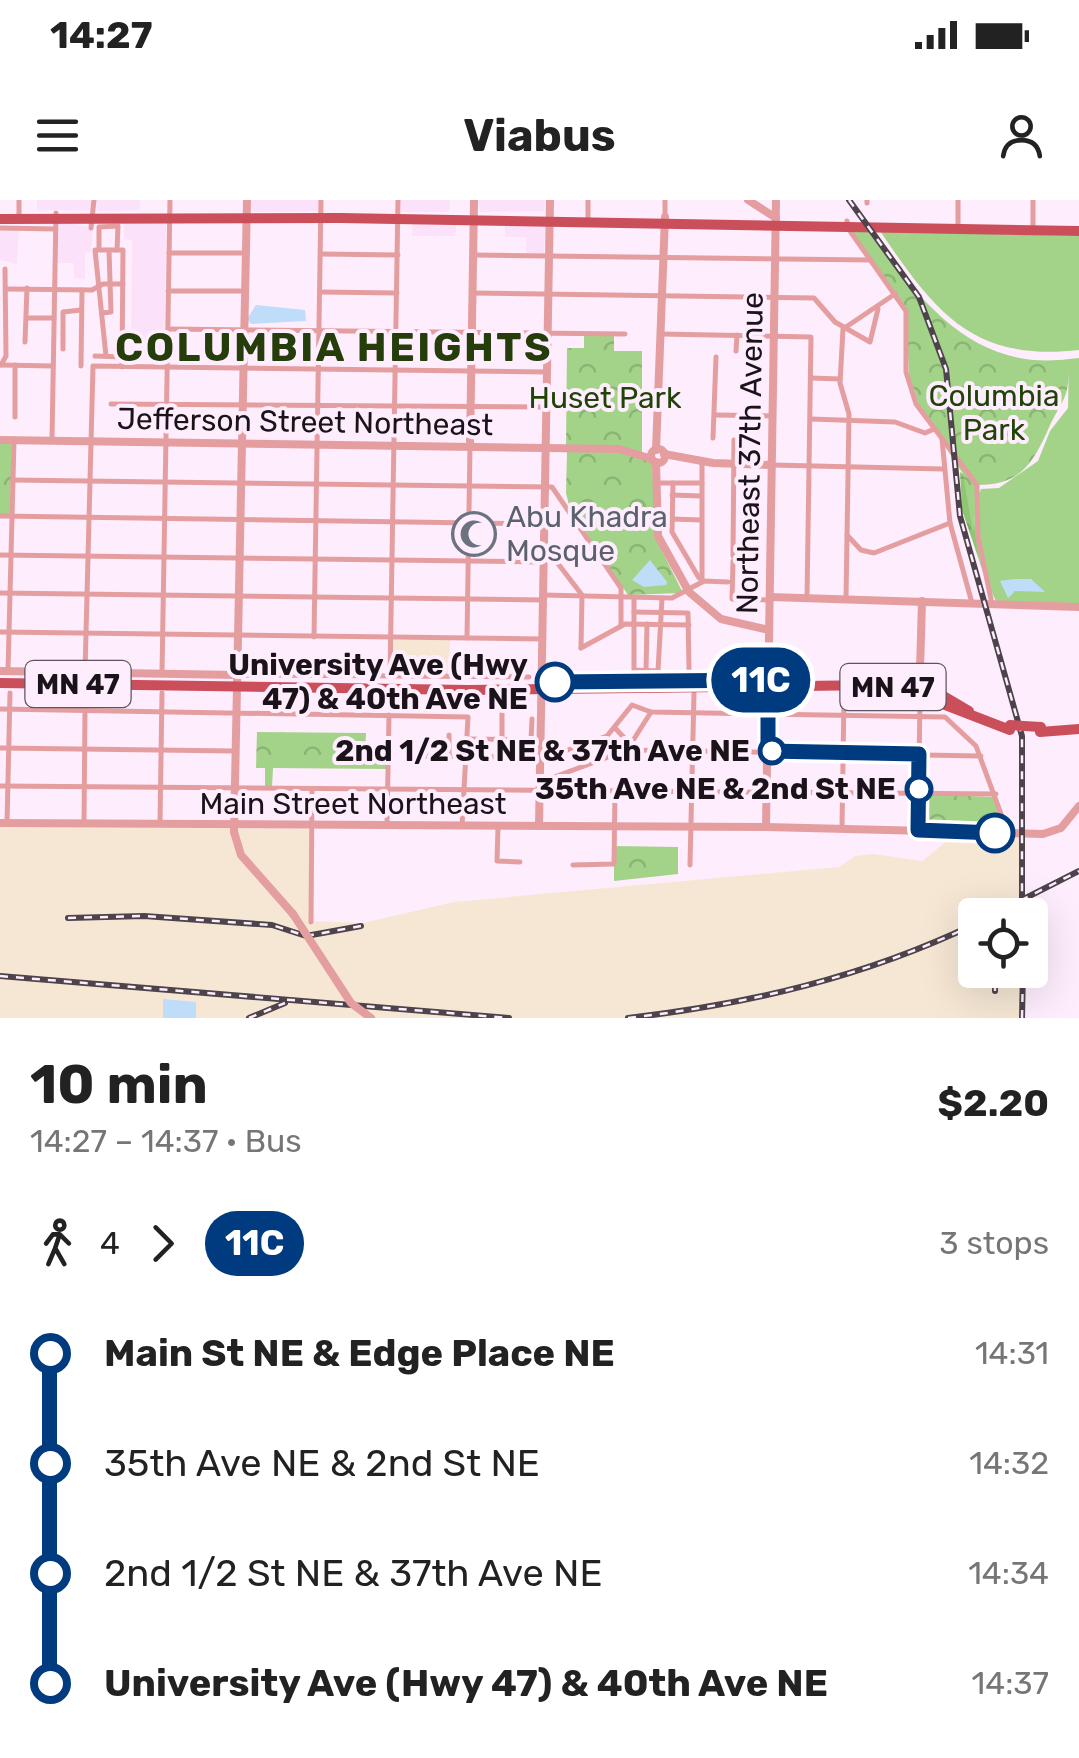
<!DOCTYPE html>
<meta charset="utf-8">
<style>
:root{--surface:#fff;--page:#f2f2f2;--text:#222;--muted:#767676}
body{margin:0;font-family:Rubik,sans-serif;background:var(--page);color:var(--text);height:100vh;display:flex;flex-direction:column;font-size:38px;white-space:nowrap}
*{box-sizing:border-box;margin:0}
p{font-size:32px;color:var(--muted)}
.icon{flex:none;width:55px;height:55px;fill:none;stroke:currentColor;stroke-width:2;stroke-linecap:round;stroke-linejoin:round}
.map{position:relative;height:818px;overflow:hidden}
.details{display:flex;flex-direction:column;background:var(--surface);flex:1}
.details>*{flex:none}
.badge{padding:0 20px;border-radius:32px;font-size:35px;line-height:65px}
.buttons{position:absolute;left:958px;top:698px;display:grid;gap:20px}
.buttons a{display:grid;place-items:center;width:90px;height:90px;border-radius:10px;background:var(--surface);box-shadow:0 10px 40px #0002;font-size:50px}
.map>.badge{position:absolute;translate:-50% -50%;box-shadow:0 0 0 5px #fff}
.legs{display:flex;align-items:center;gap:15px;height:110px;padding:0 30px;font-size:32px}
.legs p{margin-inline-start:auto}
.head{display:flex;align-items:center;justify-content:space-between;height:170px;padding:0 30px}
h1{font-size:55px;font-weight:700;line-height:75px}
ul{padding:0 30px;list-style:none}
li{display:flex;align-items:center;gap:35px;height:110px;font-size:38px}
li i{display:grid;place-items:center;width:15px;height:100%;margin:0 12px;background:currentColor}
li i::after{content:'';width:25px;height:25px;margin:-12px;border:8px solid;border-radius:50%;background:var(--surface)}
li p{margin-inline-start:auto}
li:first-child i{background:linear-gradient(#0000 50%,currentColor 0)}
li:last-child i{background:linear-gradient(currentColor 50%,#0000 0)}
.status{display:flex;justify-content:space-between;align-items:center;height:70px;padding:0 50px;background:var(--surface);direction:ltr}
.status svg{height:28px;fill:currentColor}
header{display:flex;justify-content:space-between;align-items:center;height:130px;padding:0 30px;background:var(--surface);font-size:45px;font-weight:700}
.map>svg:first-child{display:block}
</style>
<div class="status"><b>14:27</b><svg viewBox="0 0 49 12"><path d="M0 12V9h3v3zM5 12V6h3v6zM10 12V3h3v9zM15 12V0h3v12zM26 1h20v11H26zM47 4h2v5h-2z"/></svg></div>
<header><svg class="icon" aria-label="menu" viewBox="0 0 24 24"><path d="M4 6h16M4 12h16M4 18h16"/></svg>Viabus<svg class="icon" aria-label="person" viewBox="0 0 24 24"><circle cx="12" cy="8" r="4"/><path d="M4 21q1-7 8-7t8 7"/></svg></header>
<div class="map">
<svg width="1079" height="818" viewBox="0 0 1079 818">
<defs>
<pattern id="forest-crowns" width="20" height="18" patternUnits="userSpaceOnUse" patternTransform="scale(2.5)"><rect width="20" height="18" fill="#90c672"/><path d="M2 6a3 3 0 1 1 6 0M12 15a3 3 0 1 1 6 0" fill="none" stroke="#7ca962"/></pattern>
<pattern id="park-crowns" width="20" height="18" patternUnits="userSpaceOnUse" patternTransform="scale(2.5)"><rect width="20" height="18" fill="#a3d389"/><path d="M2 6a3 3 0 1 1 6 0M12 15a3 3 0 1 1 6 0" fill="none" stroke="#8cb476"/></pattern>
</defs>
<rect width="100%" height="100%" fill="#feedfc"/>
<g fill="#fbe1f9">
<rect x="37" y="0" width="55" height="10"/>
<path d="M 96,0 L 140,0 L 140,10 L 98,11 Z"/>
<path d="M 249,0 L 320,0 L 320,11 L 253,12 Z"/>
<path d="M 400,0 L 450,0 L 449,12 L 401,12 Z"/>
<path d="M 478,0 L 545,0 L 544,11 L 480,12 Z"/>
<path d="M 166,20 L 164,156 L 131,155 L 132,40 L 124,39 L 124,22 Z"/>
<path d="M 413,21 L 457,21 L 455,36 L 412,36 Z"/>
<path d="M 59,22 L 93,27 L 91,52 L 85,53 L 85,79 L 74,78 L 74,63 L 57,63 Z"/>
<path d="M 505,23 L 545,23 L 544,55 L 526,55 L 526,37 L 505,37 Z"/>
<path d="M 0,29 L 19,29 L 17,64 L 0,60 Z"/>
</g>
<path fill="#f6e7d4" d="M 0,626 L 309,629 L 312,721 L 363,723 L 454,702 L 839,667 L 855,656 L 873,654 L 922,661 L 957,633 L 1024,635 L 1022,715 L 975,715 L 975,770 L 1021,770 L 1020,818 L 0,818 Z"/>
<path fill="#f7e6d4" d="M 392,440 L 450,440 L 449,476 L 392,475 Z"/>
<g fill="#a3d389">
<path d="M 880,31 L 1079,36 L 1079,150 C 972,162 935,112 880,31 Z"/>
<path d="M 1079,158 L 1079,404 L 996,401 C 977,364 966,329 981,289 L 999,288 L 1038,261 L 1050,231 L 1068,208 L 1069,159 Z"/>
</g>
<path fill="url(#forest-crowns)" d="M 960,272 L 967,277 L 979,360 L 962,310 Z"/>
<g fill="url(#park-crowns)">
<path d="M 865,27 C 918,96 969,172 1069,159 C 1070,202 1062,197 1047,232 C 1032,265 1019,285 978,285 L 973,333 L 963,274 L 920,208 L 909,175 L 906,107 L 851,30 Z"/>
<path d="M 614,135 L 614,151 L 642,151 L 642,254 L 566,245 L 567,148 L 584,148 L 584,136 Z"/>
<path d="M 0,240 L 12,240 L 10,315 L 0,315 Z"/>
<path d="M 567,251 L 627,253 L 652,260 L 656,339 L 683,393 L 628,395 L 570,309 L 566,293 Z"/>
<path d="M 257,532 L 366,533 L 365,554 L 387,554 L 387,569 L 273,568 L 272,587 L 265,587 L 265,568 L 256,568 Z"/>
<path d="M 920,594 L 994,597 L 1006,631 L 920,628 Z"/>
<path d="M 614,646 L 678,647 L 678,674 L 614,681 Z"/>
</g>
<g fill="#bfdcf9">
<path d="M 256,105 L 305,110 L 306,121 L 251,124 L 247,119 Z"/>
<path d="M 650,360 L 667,382 L 666,385 L 644,387 L 632,380 Z"/>
<path d="M 1014,379 L 1031,379 L 1045,392 L 1015,391 L 1008,398 L 1000,381 Z"/>
<path d="M 163,799 L 196,802 L 196,818 L 163,818 Z"/>
</g>
<g fill="none" stroke-linecap="round" stroke-linejoin="round">
<g stroke="#e49ea0" stroke-width="5">
<path d="M 588,0 L 588,21"/>
<path d="M 867,3 L 867,0"/>
<path d="M 19,16 L 19,0"/>
<path d="M 665,17 L 665,0"/>
<path d="M 847,21 L 850,31 L 906,111 L 906,172 L 916,204 L 977,285 L 978,337 L 992,404"/>
<path d="M 1033,25 L 1033,0"/>
<path d="M 958,27 L 958,0"/>
<path d="M 0,28 L 56,29"/>
<path d="M 91,28 L 94,0"/>
<path d="M 99,49 L 99,27 L 118,26 L 117,50"/>
<path d="M 169,53 L 246,53"/>
<path d="M 321,54 L 398,55"/>
<path d="M 474,55 L 871,60"/>
<path d="M 7,89 L 92,90 L 103,84 L 123,84"/>
<path d="M 168,91 L 245,91"/>
<path d="M 320,92 L 397,93"/>
<path d="M 472,93 L 814,98 L 835,122 L 870,142 L 878,109"/>
<path d="M 102,113 L 111,112 L 109,50"/>
<path d="M 27,118 L 54,118"/>
<path d="M 168,129 L 625,134"/>
<path d="M 661,134 L 811,137 L 807,398"/>
<path d="M 25,142 L 27,88"/>
<path d="M 63,149 L 63,112 L 81,110"/>
<path d="M 736,151 L 737,135"/>
<path d="M 95,156 L 122,157"/>
<path d="M 106,156 L 95,50 L 123,50 L 122,167"/>
<path d="M 1,165 L 6,156 L 5,69"/>
<path d="M 1,165 L 53,166"/>
<path d="M 81,166 L 82,90"/>
<path d="M 811,178 L 840,179"/>
<path d="M 111,204 L 545,207"/>
<path d="M 716,215 L 773,216"/>
<path d="M 15,217 L 15,165"/>
<path d="M 811,219 L 895,222 L 925,233 L 934,229"/>
<path d="M 713,238 L 716,157"/>
<path d="M 942,239 L 950,323 L 972,403"/>
<path d="M 52,240 L 56,13"/>
<path d="M 772,265 L 943,269"/>
<path d="M 12,280 L 552,287 L 621,388 L 621,426"/>
<path d="M 658,283 L 702,283"/>
<path d="M 673,283 L 672,332 L 699,378"/>
<path d="M 672,295 L 701,296"/>
<path d="M 0,316 L 543,324"/>
<path d="M 672,319 L 701,320"/>
<path d="M 847,335 L 861,350 L 874,353 L 950,323"/>
<path d="M 546,348 L 582,395 L 581,448"/>
<path d="M 0,355 L 543,362"/>
<path d="M 733,356 L 734,240"/>
<path d="M 733,361 L 732,399 L 770,400"/>
<path d="M 702,382 L 702,261"/>
<path d="M 0,393 L 542,400"/>
<path d="M 543,395 L 672,398 L 704,381 L 728,382"/>
<path d="M 634,397 L 634,470 L 658,471 L 662,398"/>
<path d="M 846,399 L 849,214 L 840,183 L 843,129 L 895,94"/>
<path d="M 634,412 L 688,413 L 689,469"/>
<path d="M 0,432 L 542,439"/>
<path d="M 314,437 L 321,0"/>
<path d="M 467,438 L 470,246"/>
<path d="M 581,448 L 625,424 L 689,425"/>
<path d="M 8,471 L 14,241"/>
<path d="M 646,471 L 647,424"/>
<path d="M 85,472 L 93,166 L 546,172"/>
<path d="M 162,474 L 170,0"/>
<path d="M 237,475 L 529,477"/>
<path d="M 390,476 L 398,0"/>
<path d="M 0,509 L 468,517 L 462,626"/>
<path d="M 615,528 L 630,544"/>
<path d="M 449,535 L 449,557"/>
<path d="M 468,539 L 540,540"/>
<path d="M 502,539 L 502,514"/>
<path d="M 531,540 L 532,519"/>
<path d="M 0,548 L 236,551"/>
<path d="M 627,550 L 981,556"/>
<path d="M 410,556 L 518,557"/>
<path d="M 540,560 L 607,536 L 632,505 L 651,512 L 945,517 L 976,546 L 1008,633"/>
<path d="M 541,582 L 627,550 L 651,512"/>
<path d="M 0,586 L 996,594"/>
<path d="M 160,622 L 162,493"/>
<path d="M 7,623 L 10,493"/>
<path d="M 84,624 L 85,510"/>
<path d="M 387,624 L 389,515"/>
<path d="M 498,627 L 497,661 L 520,662"/>
<path d="M 842,628 L 844,496"/>
<path d="M 918,630 L 920,500"/>
<path d="M 573,665 L 614,664 L 615,589"/>
<path d="M 690,665 L 694,493"/>
<path d="M 311,722 L 312,590"/>
</g>
<g stroke="#e49ea0" stroke-width="8">
<path d="M 247,0 L 234,632 L 241,655 L 293,714"/>
<path d="M 748,0 L 776,18"/>
<path d="M 0,240 L 619,249 L 652,259"/>
<path d="M 470,246 L 474,0"/>
<circle cx="658" cy="256" r="7"/>
<path d="M 656,250 L 665,17"/>
<path d="M 664,254 L 713,263 L 772,265"/>
<path d="M 656,262 L 658,336 L 689,392 L 721,419 L 769,430"/>
<path d="M 770,397 L 1079,407"/>
<path d="M 920,470 L 922,401"/>
<path d="M 0,471 L 237,475"/>
<path d="M 0,623 L 766,627 L 1043,634 L 1061,628 L 1079,606"/>
<path d="M 539,626 L 550,0"/>
<path d="M 766,627 L 776,0"/>
</g>
<g stroke="#cb4e5b" stroke-width="10">
<path d="M 0,19 L 340,18 L 1079,31"/>
<path d="M 920,470 L 925,485 L 969,511"/>
<path d="M 874,479 L 914,480 L 920,471"/>
<path d="M 0,483 L 468,490 L 879,485 L 909,491 L 1010,530"/>
<path d="M 1040,532 L 1079,529"/>
</g>
<g stroke="#4c434b" stroke-width="6">
<g id="rail">
<path d="M 849,0 L 919,97 L 946,169 L 960,316 L 1022,536 L 1022,715"/>
<path d="M 992,715 L 1079,671"/>
<path d="M 68,718 L 144,716 L 272,725 L 306,736 L 361,726"/>
<path d="M 0,776 L 509,818"/>
<path d="M 995,791 L 995,770"/>
<path d="M 249,818 L 285,803"/>
<path d="M 628,818 C 750,804 864,777 975,724"/>
<path d="M 1022,818 L 1023,770"/>
</g>
</g>
<use href="#rail" stroke="#feedfc" stroke-width="2.5" stroke-dasharray="8" stroke-linecap="butt"/>
<path stroke="#e49ea0" stroke-width="8" d="M 293,714 L 351,803 L 371,818"/>
<path stroke="#cb4e5b" stroke-width="10" d="M 1010,525 L 1041,527"/>
</g>
<g fill="none" stroke-linecap="round" stroke-linejoin="round">
<g stroke="#fff" stroke-width="22">
<path id="line-1" d="M 555,482 L 768,480 L 768,551 L 919,554 L 918,630 L 995,633"/>
</g>
<use href="#line-1" stroke="#003b80" stroke-width="15"/>
</g>
<defs>
<g id="mosque-ring" transform="scale(2.25)"><circle r="9.5" fill="#feedfc" stroke="#6b7280" stroke-width="1.5"/><path d="M3.5-4.9A6 6 0 1 0 3.5 4.9A5 5 0 1 1 3.5-4.9Z" fill="#6b7280"/></g>
</defs>
<g fill-rule="evenodd">
<use href="#mosque-ring" x="474" y="334"/>
</g>
<g fill="#fff" stroke="#003b80" stroke-width="5">
<circle cx="555" cy="482" r="18"/>
<circle cx="772" cy="551" r="12"/>
<circle cx="919" cy="589" r="12"/>
<circle cx="995" cy="633" r="18"/>
</g>
<g text-anchor="middle" stroke-width="8" stroke-linejoin="round" paint-order="stroke">
<g fill="#feedfc" stroke="#5e545d" stroke-width="2.5">
<rect x="25.5" y="461" width="105" height="46" rx="8"/>
<rect x="840.5" y="464" width="105" height="46" rx="8"/>
</g>
<g font-size="28" font-weight="bold" fill="#1a1319">
<text x="78" y="494">MN 47</text>
<text x="893" y="497">MN 47</text>
</g>
<g font-size="30" fill="#214307" stroke="#feedfc">
<text x="994" y="206">Columbia<tspan x="994" dy="34">Park</tspan></text>
<text x="605" y="208">Huset Park</text>
</g>
<g font-size="30" fill="#1a1319" stroke="#feedfc">
<text transform="translate(305 222) rotate(1)" y="10">Jefferson Street Northeast</text>
<text transform="translate(750 253) rotate(-89)" y="10">Northeast 37th Avenue</text>
<text x="353" y="614">Main Street Northeast</text>
</g>
<g font-size="30" fill="#5b616d" stroke="#feedfc" text-anchor="start">
<text x="506" y="327">Abu Khadra<tspan x="506" dy="34">Mosque</tspan></text>
</g>
<g font-size="30" font-weight="bold" fill="#1a1319" stroke="#feedfc" text-anchor="end">
<text x="528" y="475">University Ave (Hwy<tspan x="528" dy="34">47) &amp; 40th Ave NE</tspan></text>
<text x="750" y="561">2nd 1/2 St NE &amp; 37th Ave NE</text>
<text x="896" y="599">35th Ave NE &amp; 2nd St NE</text>
</g>
<g font-size="40" font-weight="bold" letter-spacing="2.5" fill="#253d0b" stroke="#feedfc">
<text x="334" y="161">COLUMBIA HEIGHTS</text>
</g>
</g>
</svg>
<div class="buttons">
<a><svg class="icon" aria-label="locate" viewBox="0 0 24 24"><circle cx="12" cy="12" r="6"/><path d="M12 2v4M12 18v4M2 12h4M18 12h4"/></svg></a>
</div>
<b class="badge" style="left:761px;top:480px;background:#003b80;color:#fff">11C</b>
</div>
<section class="details">
<div class="head"><div><h1>10 min</h1><p>14:27 – 14:37 · Bus</p></div><b>$2.20</b></div>
<div class="legs"><svg class="icon" aria-label="walk" viewBox="0 0 24 24"><circle cx="13" cy="4" r="2"/><path d="M13 8l-2 6 4 7M11 14l-3 7M7 12l3-4h3l4 4"/></svg>4<svg class="icon" aria-label="forward" viewBox="0 0 24 24"><path d="M9 5l7 7-7 7"/></svg><b class="badge" style="background:#003b80;color:#fff">11C</b><p>3 stops</p></div>
<ul>
<li><i style="color:#003b80"></i><b>Main St NE &amp; Edge Place NE</b><p>14:31</p></li>
<li><i style="color:#003b80"></i><span>35th Ave NE &amp; 2nd St NE</span><p>14:32</p></li>
<li><i style="color:#003b80"></i><span>2nd 1/2 St NE &amp; 37th Ave NE</span><p>14:34</p></li>
<li><i style="color:#003b80"></i><b>University Ave (Hwy 47) &amp; 40th Ave NE</b><p>14:37</p></li>
</ul>
</section>
